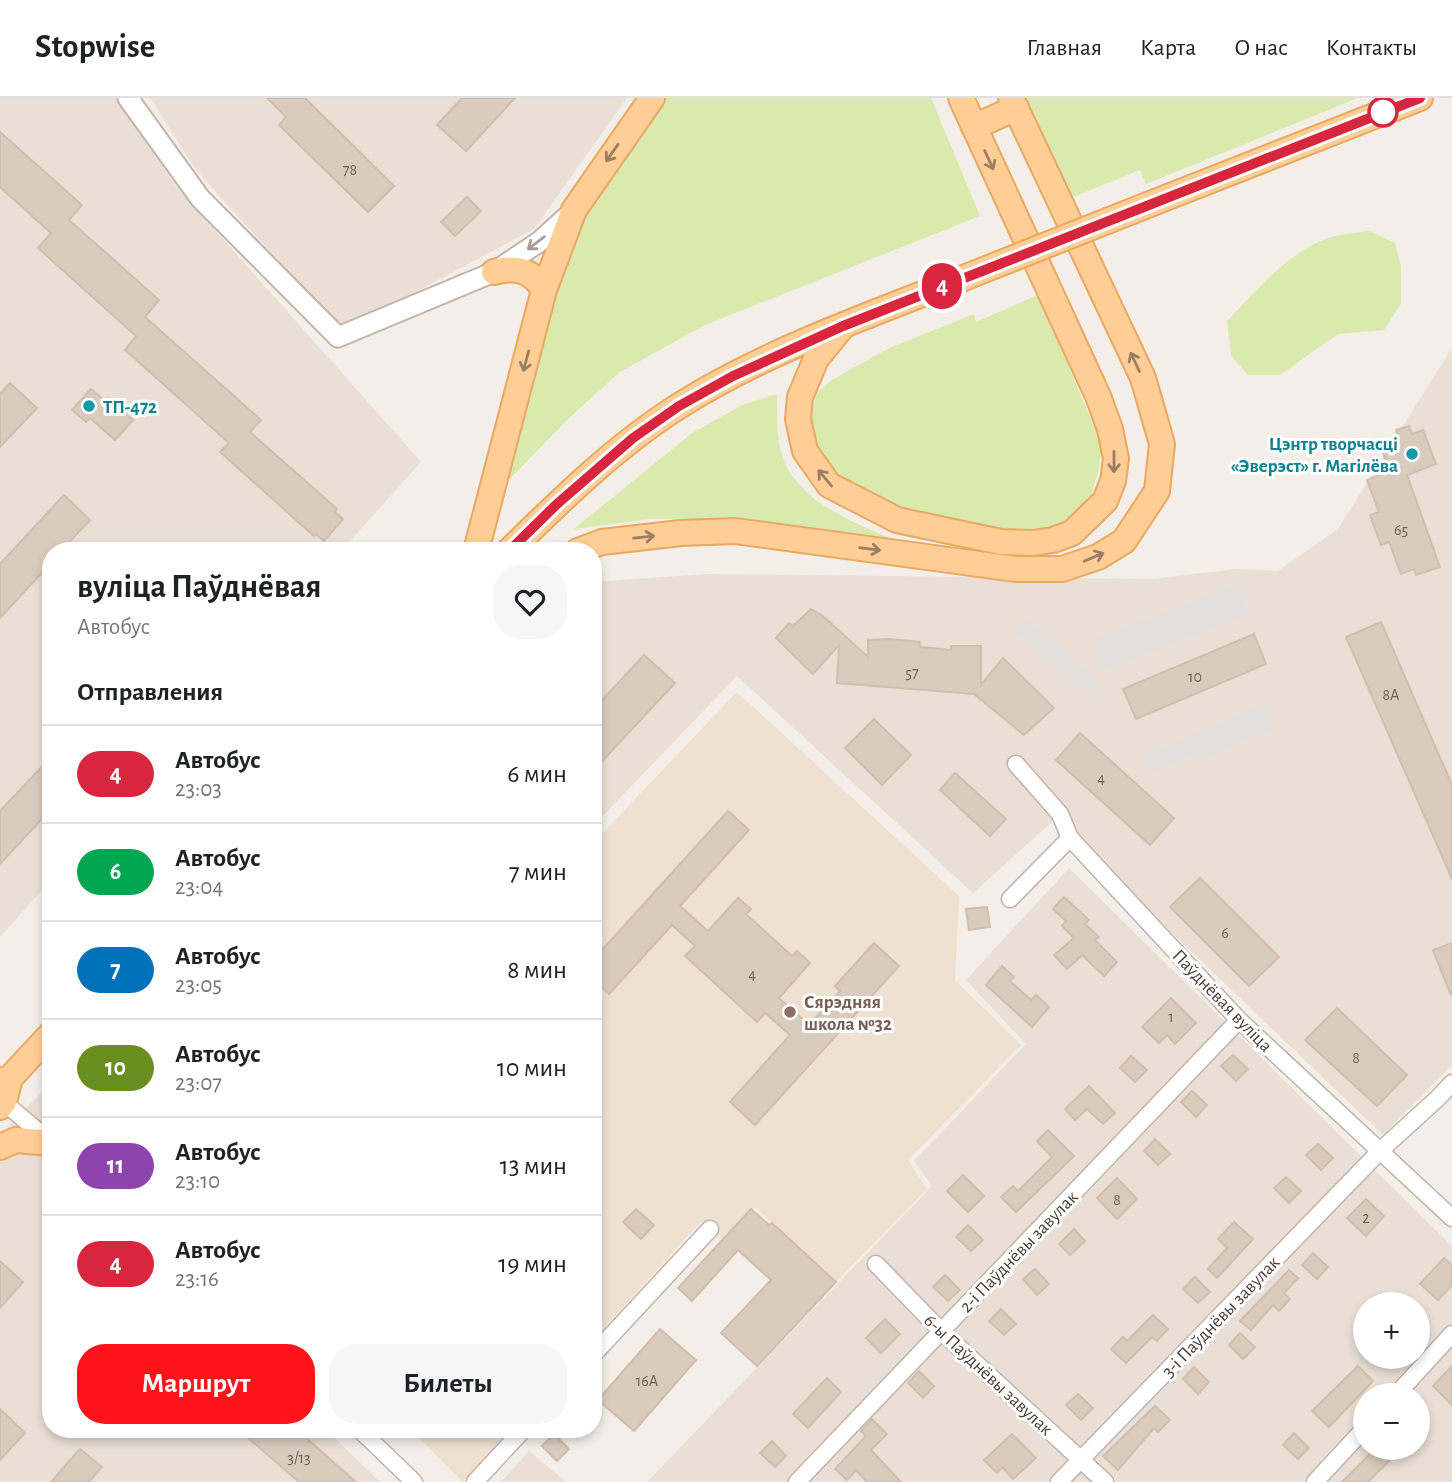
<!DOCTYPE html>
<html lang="ru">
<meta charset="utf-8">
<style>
:root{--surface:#fff;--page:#f6f6f6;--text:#202124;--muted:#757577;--line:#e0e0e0;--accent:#ff141b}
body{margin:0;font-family:"Alegreya Sans",sans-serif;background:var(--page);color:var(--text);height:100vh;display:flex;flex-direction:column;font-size:26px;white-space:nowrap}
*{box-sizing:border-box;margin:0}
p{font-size:23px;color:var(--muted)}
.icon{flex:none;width:38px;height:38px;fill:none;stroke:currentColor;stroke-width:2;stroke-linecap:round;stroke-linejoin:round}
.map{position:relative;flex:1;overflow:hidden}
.drawer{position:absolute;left:42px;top:444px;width:560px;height:896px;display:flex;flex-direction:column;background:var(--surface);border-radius:28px;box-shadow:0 4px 10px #0003}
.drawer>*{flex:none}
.badge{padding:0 14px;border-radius:23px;font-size:24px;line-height:46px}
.tools{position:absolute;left:1353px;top:1194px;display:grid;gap:14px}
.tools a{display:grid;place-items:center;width:77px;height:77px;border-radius:50%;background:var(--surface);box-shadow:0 4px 10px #0003;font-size:35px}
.map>.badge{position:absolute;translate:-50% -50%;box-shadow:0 0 0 4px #fff}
h2{padding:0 35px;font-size:26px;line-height:63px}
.round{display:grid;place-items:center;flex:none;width:74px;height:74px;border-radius:28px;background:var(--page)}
.headline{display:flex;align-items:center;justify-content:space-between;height:119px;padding:0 35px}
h1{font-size:33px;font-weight:700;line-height:52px}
.button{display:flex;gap:14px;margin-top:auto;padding:14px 35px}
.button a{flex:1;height:80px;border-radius:28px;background:var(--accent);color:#fff;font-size:28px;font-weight:700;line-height:80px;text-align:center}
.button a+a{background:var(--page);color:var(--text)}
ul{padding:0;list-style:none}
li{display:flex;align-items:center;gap:21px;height:98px;padding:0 35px;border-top:2px solid var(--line)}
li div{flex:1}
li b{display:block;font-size:26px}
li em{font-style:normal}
li .badge{min-width:77px;font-weight:700;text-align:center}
header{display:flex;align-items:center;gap:42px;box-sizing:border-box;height:98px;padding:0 35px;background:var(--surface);border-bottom:2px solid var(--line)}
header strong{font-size:33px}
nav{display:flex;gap:38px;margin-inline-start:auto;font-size:24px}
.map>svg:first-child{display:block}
</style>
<header>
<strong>Stopwise</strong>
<nav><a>Главная</a><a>Карта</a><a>О нас</a><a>Контакты</a></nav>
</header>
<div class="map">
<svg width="1452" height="1384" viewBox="0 0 1452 1384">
<rect width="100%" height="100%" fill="#f4eee8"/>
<g fill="#e9dfd5" fill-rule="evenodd">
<path d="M 0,0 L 116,0 L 175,87 L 421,364 L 341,453 L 51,453 L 51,782 L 0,839 Z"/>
<path d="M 150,0 L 627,0 L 534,131 L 342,233 L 196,72 Z"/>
<path d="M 1452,250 L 1452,967 L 1383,1037 L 1054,722 L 973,795 L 737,578 L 593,728 L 593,484 L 708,476 L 1153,481 L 1235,471 L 1278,473 L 1338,431 Z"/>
<path d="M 1069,770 L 1452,1148 L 1452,1384 L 647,1384 L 932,1088 L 914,1063 L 1026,946 L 966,882 ZM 1365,1206 L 1418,1206 L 1418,1258 L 1365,1258 ZM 1365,1297 L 1418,1297 L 1418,1349 L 1365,1349 Z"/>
<path d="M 51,984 L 51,1332 L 326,1332 L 380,1384 L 0,1384 L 0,1038 Z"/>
<path d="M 529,1353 L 566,1384 L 501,1384 Z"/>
</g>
<g fill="#eee1d1">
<path d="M 737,594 L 959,798 L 955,882 L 1021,947 L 908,1062 L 927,1091 L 836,1184 L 755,1109 L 722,1143 L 701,1124 L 593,1242 L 593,745 Z"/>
<path d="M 411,1332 L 511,1332 L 463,1384 Z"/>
</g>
<g fill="#daeaaf">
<path d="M 662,0 L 931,0 L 980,118 L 705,227 L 620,274 L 569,320 L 503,388 L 555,189 L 584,112 Z"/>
<path d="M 1023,0 L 1358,0 L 1146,86 L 1140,72 L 1071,100 Z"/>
<path d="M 1369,133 L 1395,145 L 1401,168 L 1401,206 L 1384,232 L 1338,236 L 1280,277 L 1248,277 L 1231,258 L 1227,223 C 1255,194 1287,155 1326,141 C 1339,136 1355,135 1369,133 Z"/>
<path d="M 1038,197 L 1102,347 L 1098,374 L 1091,399 L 1069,421 L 1045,434 L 996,436 L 864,402 L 833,382 L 811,341 L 812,318 L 816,296 L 830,283 L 889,250 L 974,216 L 976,224 Z"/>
<path d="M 777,296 C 777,312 777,329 779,345 C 789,402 850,422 896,443 L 737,421 L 650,421 L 574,431 L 692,335 L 742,307 Z"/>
</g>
<g fill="#e3dfdd">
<path d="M 1238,486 L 1249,516 L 1104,572 L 1093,542 Z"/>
<path d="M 1025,520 L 1102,585 L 1091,598 L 1014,532 Z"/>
<path d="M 1264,606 L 1274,630 L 1196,664 L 1193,657 L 1149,676 L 1142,659 Z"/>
</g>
<g fill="#dacbbf" stroke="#d2beaf" stroke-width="2">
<path d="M 267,0 L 305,0 L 394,88 L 368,114 L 279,27 L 286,19 Z"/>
<path d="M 462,0 L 515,0 L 466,53 L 437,27 Z"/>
<path d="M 0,34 L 82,107 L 69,122 L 159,202 L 145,219 L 261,322 L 250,334 L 337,411 L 335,414 L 343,421 L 324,443 L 316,436 L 314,438 L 220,354 L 229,345 L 125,252 L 136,238 L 38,150 L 51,135 L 0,89 Z"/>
<path d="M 467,99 L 481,113 L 455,138 L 441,124 Z"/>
<path d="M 10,285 L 37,310 L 0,349 L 0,296 Z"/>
<path d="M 91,291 L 105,303 L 108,300 L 133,322 L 115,342 L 90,320 L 86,324 L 72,312 Z"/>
<path d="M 1409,328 L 1412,336 L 1423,332 L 1436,366 L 1407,377 L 1440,469 L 1416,477 L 1414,471 L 1401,476 L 1389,444 L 1381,447 L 1370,417 L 1379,414 L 1367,382 L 1390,373 L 1380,347 L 1398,341 L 1396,332 Z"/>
<path d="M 64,397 L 90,422 L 61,453 L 51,453 L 51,465 L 0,520 L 0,466 Z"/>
<path d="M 811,511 L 823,518 L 868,559 L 868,542 L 889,541 L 920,544 L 920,549 L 951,552 L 951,548 L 981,548 L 981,587 L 1003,560 L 1054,610 L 1024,637 L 974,596 L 837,585 L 839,547 L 813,576 L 776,540 L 789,525 L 793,528 Z"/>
<path d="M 1381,524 L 1452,687 L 1452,781 L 1346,539 Z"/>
<path d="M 1254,536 L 1266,566 L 1136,621 L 1123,591 Z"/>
<path d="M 644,557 L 675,585 L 593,673 L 593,612 Z"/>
<path d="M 874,621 L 911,657 L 882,687 L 845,650 Z"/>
<path d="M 1080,635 L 1174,720 L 1150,747 L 1056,662 Z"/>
<path d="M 51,659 L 51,711 L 0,766 L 0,713 Z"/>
<path d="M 955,675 L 1006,721 L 990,738 L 940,692 Z"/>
<path d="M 728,713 L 749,732 L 680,808 L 708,833 L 738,800 L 751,811 L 746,816 L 792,858 L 797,853 L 810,865 L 779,900 L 809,927 L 840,893 L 835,888 L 874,845 L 899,868 L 755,1027 L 730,1004 L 790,937 L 765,915 L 757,924 L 685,858 L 695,848 L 672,827 L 609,896 L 593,881 L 593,862 Z"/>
<path d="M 1200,780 L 1279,859 L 1249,888 L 1170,809 Z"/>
<path d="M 1064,799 L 1089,822 L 1085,826 L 1099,839 L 1095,842 L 1117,864 L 1104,878 L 1082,857 L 1067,871 L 1054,857 L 1074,840 L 1062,828 L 1066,823 L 1053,811 Z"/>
<path d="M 987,809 L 990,829 L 969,832 L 966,811 Z"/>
<path d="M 1452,845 L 1452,897 L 1451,897 L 1433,852 Z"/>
<path d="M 1002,868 L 1014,879 L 1010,883 L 1031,902 L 1036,897 L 1049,909 L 1032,929 L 986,887 Z"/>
<path d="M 1171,900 L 1196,925 L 1175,946 L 1167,937 L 1159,945 L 1142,929 Z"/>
<path d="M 1337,910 L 1407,977 L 1377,1008 L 1305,942 Z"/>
<path d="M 1233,957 L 1248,971 L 1236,983 L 1221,968 Z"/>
<path d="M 1131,958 L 1147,972 L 1135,984 L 1120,970 Z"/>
<path d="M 1089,988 L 1115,1015 L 1103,1026 L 1087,1011 L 1075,1022 L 1065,1011 Z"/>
<path d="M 1192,993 L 1207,1007 L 1196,1019 L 1181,1004 Z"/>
<path d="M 1048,1032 L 1074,1058 L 1016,1114 L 1001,1099 L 1013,1088 L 1018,1093 L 1052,1059 L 1037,1043 Z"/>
<path d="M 1155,1041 L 1170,1056 L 1158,1067 L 1144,1053 Z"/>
<path d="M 1318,1046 L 1333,1060 L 1321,1072 L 1306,1057 Z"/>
<path d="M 963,1077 L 984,1098 L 968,1114 L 947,1093 Z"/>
<path d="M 1286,1079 L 1301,1093 L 1289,1105 L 1274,1090 Z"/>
<path d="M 1117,1080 L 1137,1101 L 1117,1121 L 1097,1100 Z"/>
<path d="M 1366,1101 L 1384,1118 L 1366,1138 L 1347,1120 Z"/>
<path d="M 636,1111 L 654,1127 L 641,1141 L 623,1124 Z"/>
<path d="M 751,1111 L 769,1127 L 772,1125 L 836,1184 L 757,1268 L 721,1235 L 771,1182 L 738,1152 L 692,1203 L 678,1190 Z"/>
<path d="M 1234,1124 L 1253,1141 L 1217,1180 L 1208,1171 L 1227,1150 L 1218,1141 Z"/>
<path d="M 968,1127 L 983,1142 L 971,1153 L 956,1139 Z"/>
<path d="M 1074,1131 L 1085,1143 L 1070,1157 L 1059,1146 Z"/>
<path d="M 1313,1155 L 1328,1169 L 1317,1181 L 1302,1167 Z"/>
<path d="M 1444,1160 L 1452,1167 L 1452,1187 L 1438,1202 L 1420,1186 Z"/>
<path d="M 0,1163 L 23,1184 L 0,1210 Z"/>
<path d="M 1035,1171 L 1049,1186 L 1037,1197 L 1023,1181 Z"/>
<path d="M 1289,1172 L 1298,1180 L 1284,1195 L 1290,1201 L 1279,1213 L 1273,1207 L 1251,1232 L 1240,1223 Z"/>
<path d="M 945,1177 L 960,1192 L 948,1203 L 933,1189 Z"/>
<path d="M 1195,1179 L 1210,1194 L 1198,1205 L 1183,1191 Z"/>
<path d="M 1001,1211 L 1016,1226 L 1004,1237 L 989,1223 Z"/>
<path d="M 1153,1217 L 1168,1231 L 1157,1243 L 1152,1239 L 1126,1265 L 1111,1251 L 1123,1239 L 1127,1243 Z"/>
<path d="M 885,1221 L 900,1236 L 881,1255 L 866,1240 Z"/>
<path d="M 660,1231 L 696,1262 L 634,1333 L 598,1302 Z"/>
<path d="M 1240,1235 L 1255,1249 L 1243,1261 L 1229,1247 Z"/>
<path d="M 1358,1268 L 1373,1283 L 1329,1329 L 1312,1313 Z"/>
<path d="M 1452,1268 L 1452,1307 L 1433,1288 Z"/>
<path d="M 1194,1269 L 1209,1284 L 1198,1296 L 1183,1281 Z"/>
<path d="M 919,1273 L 934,1288 L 923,1300 L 908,1285 Z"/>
<path d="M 827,1280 L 841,1294 L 808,1330 L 793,1316 Z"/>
<path d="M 1078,1296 L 1093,1310 L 1081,1322 L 1066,1307 Z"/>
<path d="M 1155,1308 L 1170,1322 L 1158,1334 L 1154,1330 L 1118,1372 L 1103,1358 Z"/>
<path d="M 0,1311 L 25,1335 L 0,1362 Z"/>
<path d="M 872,1321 L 887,1336 L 871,1352 L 901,1384 L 867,1384 L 856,1372 L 847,1382 L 835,1371 L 866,1338 L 861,1333 Z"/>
<path d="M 239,1332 L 297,1332 L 356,1384 L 299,1384 Z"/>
<path d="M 1294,1335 L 1309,1350 L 1298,1361 L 1283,1347 Z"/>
<path d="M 554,1336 L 569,1351 L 557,1363 L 542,1348 Z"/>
<path d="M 1012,1336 L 1036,1360 L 1013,1381 L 1002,1369 L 997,1375 L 984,1362 Z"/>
<path d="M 772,1343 L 786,1358 L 775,1369 L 760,1355 Z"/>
<path d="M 1377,1349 L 1403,1349 L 1368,1384 L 1342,1384 Z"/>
<path d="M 80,1351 L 102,1369 L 89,1384 L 51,1384 Z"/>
</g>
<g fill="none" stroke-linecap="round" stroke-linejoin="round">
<g stroke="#c1b4aa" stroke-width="19">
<g id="minor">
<path d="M 1016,666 L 1060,716 L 1070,740 L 1239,922 L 1452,1120"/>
<path d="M 1010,801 L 1070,740"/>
<path d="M 0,1001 L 51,1044"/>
<path d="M 876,1166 L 941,1233 L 1105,1384"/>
<path d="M 593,1257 L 710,1131"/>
<path d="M 1396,1297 L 1452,1236"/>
<path d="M 360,1332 L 414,1384"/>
<path d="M 475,1384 L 523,1332"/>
<path d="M 797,1384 L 1239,922"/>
<path d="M 1059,1384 L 1381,1052 L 1438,1000 L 1452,985"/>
<path d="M 1315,1384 L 1365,1330"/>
</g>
</g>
<g stroke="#c1b4aa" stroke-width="23">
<path id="tertiary" d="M 128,0 L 200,100 L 338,239 L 494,174 L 539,144 L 572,114"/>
</g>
<g stroke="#e9a861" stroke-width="28">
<g id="primary">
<path d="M 974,29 L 1016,10"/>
<path d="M 1145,108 L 1420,0"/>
<path d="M 494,174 C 515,168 532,172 544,192"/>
<path d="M 843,228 L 816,261 L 800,299 L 798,321 L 805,353 L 829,387 L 897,422 L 1001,444 L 1033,445 L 1053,442 L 1072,435 L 1105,403 L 1113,383 L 1116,361 L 1110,331 L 1098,298 L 961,0"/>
<path d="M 476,453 L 544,192 L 574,112 L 652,0"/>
<path d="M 509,453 C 562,401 616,348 679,308 C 764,254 867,218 961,181"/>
<path d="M 578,453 L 602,444 L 681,435 L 735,433 L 1015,471 L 1062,471 L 1098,459 L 1124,443 L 1157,393 L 1162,346 L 1143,280 L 1011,0"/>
<path d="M 0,983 L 10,980 L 51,936"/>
<path d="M 0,1009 L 4,1004 L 10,980"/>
<path d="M 0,1049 L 16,1042 L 51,1045"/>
</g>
</g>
<use href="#minor" stroke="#fff" stroke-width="16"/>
<use href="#tertiary" stroke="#fff" stroke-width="19"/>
<use href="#primary" stroke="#ffce96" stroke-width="24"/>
<g stroke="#e9a861" stroke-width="28" stroke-linecap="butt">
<path id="primary-bridge" d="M 961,181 L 1145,108"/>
</g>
<use href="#primary-bridge" stroke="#ffce96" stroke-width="24"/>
</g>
<defs><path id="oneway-shaft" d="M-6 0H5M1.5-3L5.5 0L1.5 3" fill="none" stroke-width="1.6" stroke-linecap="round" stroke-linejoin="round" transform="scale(1.75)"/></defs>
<g stroke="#9a7f61">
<use href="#oneway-shaft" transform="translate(612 55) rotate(125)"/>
<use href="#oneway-shaft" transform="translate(989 62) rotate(65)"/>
<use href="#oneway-shaft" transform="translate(526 263) rotate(105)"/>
<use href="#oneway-shaft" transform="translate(1135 264) rotate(-115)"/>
<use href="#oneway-shaft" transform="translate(1114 364) rotate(90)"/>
<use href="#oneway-shaft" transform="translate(825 380) rotate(-130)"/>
<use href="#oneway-shaft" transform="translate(644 439) rotate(-6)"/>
<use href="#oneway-shaft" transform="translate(870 451) rotate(8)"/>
<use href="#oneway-shaft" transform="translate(1094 459) rotate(-23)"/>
</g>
<use stroke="#a49e9a" href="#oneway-shaft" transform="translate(536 145) rotate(143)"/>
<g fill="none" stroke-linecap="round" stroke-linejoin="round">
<g stroke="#fff" stroke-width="16">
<path id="line" d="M 509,453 L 557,406 L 633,340 L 679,308 L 733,278 L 843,228 L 1420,0"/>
</g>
<use href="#line" stroke="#d7263d" stroke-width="10"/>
</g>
<circle fill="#fff" stroke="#d7263d" stroke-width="3.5" cx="1383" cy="14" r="14"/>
<g fill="#0f9aa8" stroke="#fff" stroke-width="2.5">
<circle cx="89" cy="308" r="7"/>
<circle cx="1412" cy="356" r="7"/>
</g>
<circle fill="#8d6e63" stroke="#fff" stroke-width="2.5" cx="790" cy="914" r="7"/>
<g text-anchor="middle" stroke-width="6" stroke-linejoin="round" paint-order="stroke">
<g font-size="16" fill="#6c6158">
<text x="350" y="77">78</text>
<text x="1401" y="437">65</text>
<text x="912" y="580">57</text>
<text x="1195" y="584">10</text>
<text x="1391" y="602">8А</text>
<text x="1101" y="685">4</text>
<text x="1225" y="840">6</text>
<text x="752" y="881">4</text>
<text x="1171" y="924">1</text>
<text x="1356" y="965">8</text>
<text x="1117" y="1107">8</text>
<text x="1366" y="1125">2</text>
<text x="647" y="1288">16А</text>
<text x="299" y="1365">3/13</text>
</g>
<g font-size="19" font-weight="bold" fill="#0d838f" stroke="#fff" text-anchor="start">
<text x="103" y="315">ТП-472</text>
<text x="1398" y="352" text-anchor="end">Цэнтр творчасці<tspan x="1398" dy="22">«Эверэст» г. Магілёва</tspan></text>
</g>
<g font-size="19" fill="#483e36" stroke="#fff">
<text transform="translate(1223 902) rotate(46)" y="7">Паўднёвая вуліца</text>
<text transform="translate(1018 1153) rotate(-46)" y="7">2-і Паўднёвы завулак</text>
<text transform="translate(1220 1218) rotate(-46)" y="7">3-і Паўднёвы завулак</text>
<text transform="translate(989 1276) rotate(43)" y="7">6-ы Паўднёвы завулак</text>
</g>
<g font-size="19" font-weight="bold" fill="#785e54" stroke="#fff" text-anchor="start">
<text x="804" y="910">Сярэдняя<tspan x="804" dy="22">школа №32</tspan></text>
</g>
</g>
</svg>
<div class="tools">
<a>+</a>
<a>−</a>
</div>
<b class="badge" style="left:942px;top:188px;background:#d7263d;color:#fff">4</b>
<section class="drawer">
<div class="headline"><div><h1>вуліца Паўднёвая</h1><p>Автобус</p></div><a class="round"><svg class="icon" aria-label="heart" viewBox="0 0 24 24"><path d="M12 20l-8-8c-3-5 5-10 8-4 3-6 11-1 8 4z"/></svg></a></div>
<h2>Отправления</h2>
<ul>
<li><span class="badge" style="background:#d7263d;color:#fff">4</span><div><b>Автобус</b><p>23:03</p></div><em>6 мин</em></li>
<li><span class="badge" style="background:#00a651;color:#fff">6</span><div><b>Автобус</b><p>23:04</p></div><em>7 мин</em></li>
<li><span class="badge" style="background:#0072bc;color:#fff">7</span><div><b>Автобус</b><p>23:05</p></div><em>8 мин</em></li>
<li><span class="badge" style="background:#6b8e23;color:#fff">10</span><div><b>Автобус</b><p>23:07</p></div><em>10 мин</em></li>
<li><span class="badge" style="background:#8e44ad;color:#fff">11</span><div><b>Автобус</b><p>23:10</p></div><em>13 мин</em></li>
<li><span class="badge" style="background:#d7263d;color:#fff">4</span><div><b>Автобус</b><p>23:16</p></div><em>19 мин</em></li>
</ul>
<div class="button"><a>Маршрут</a><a>Билеты</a></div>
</section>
</div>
